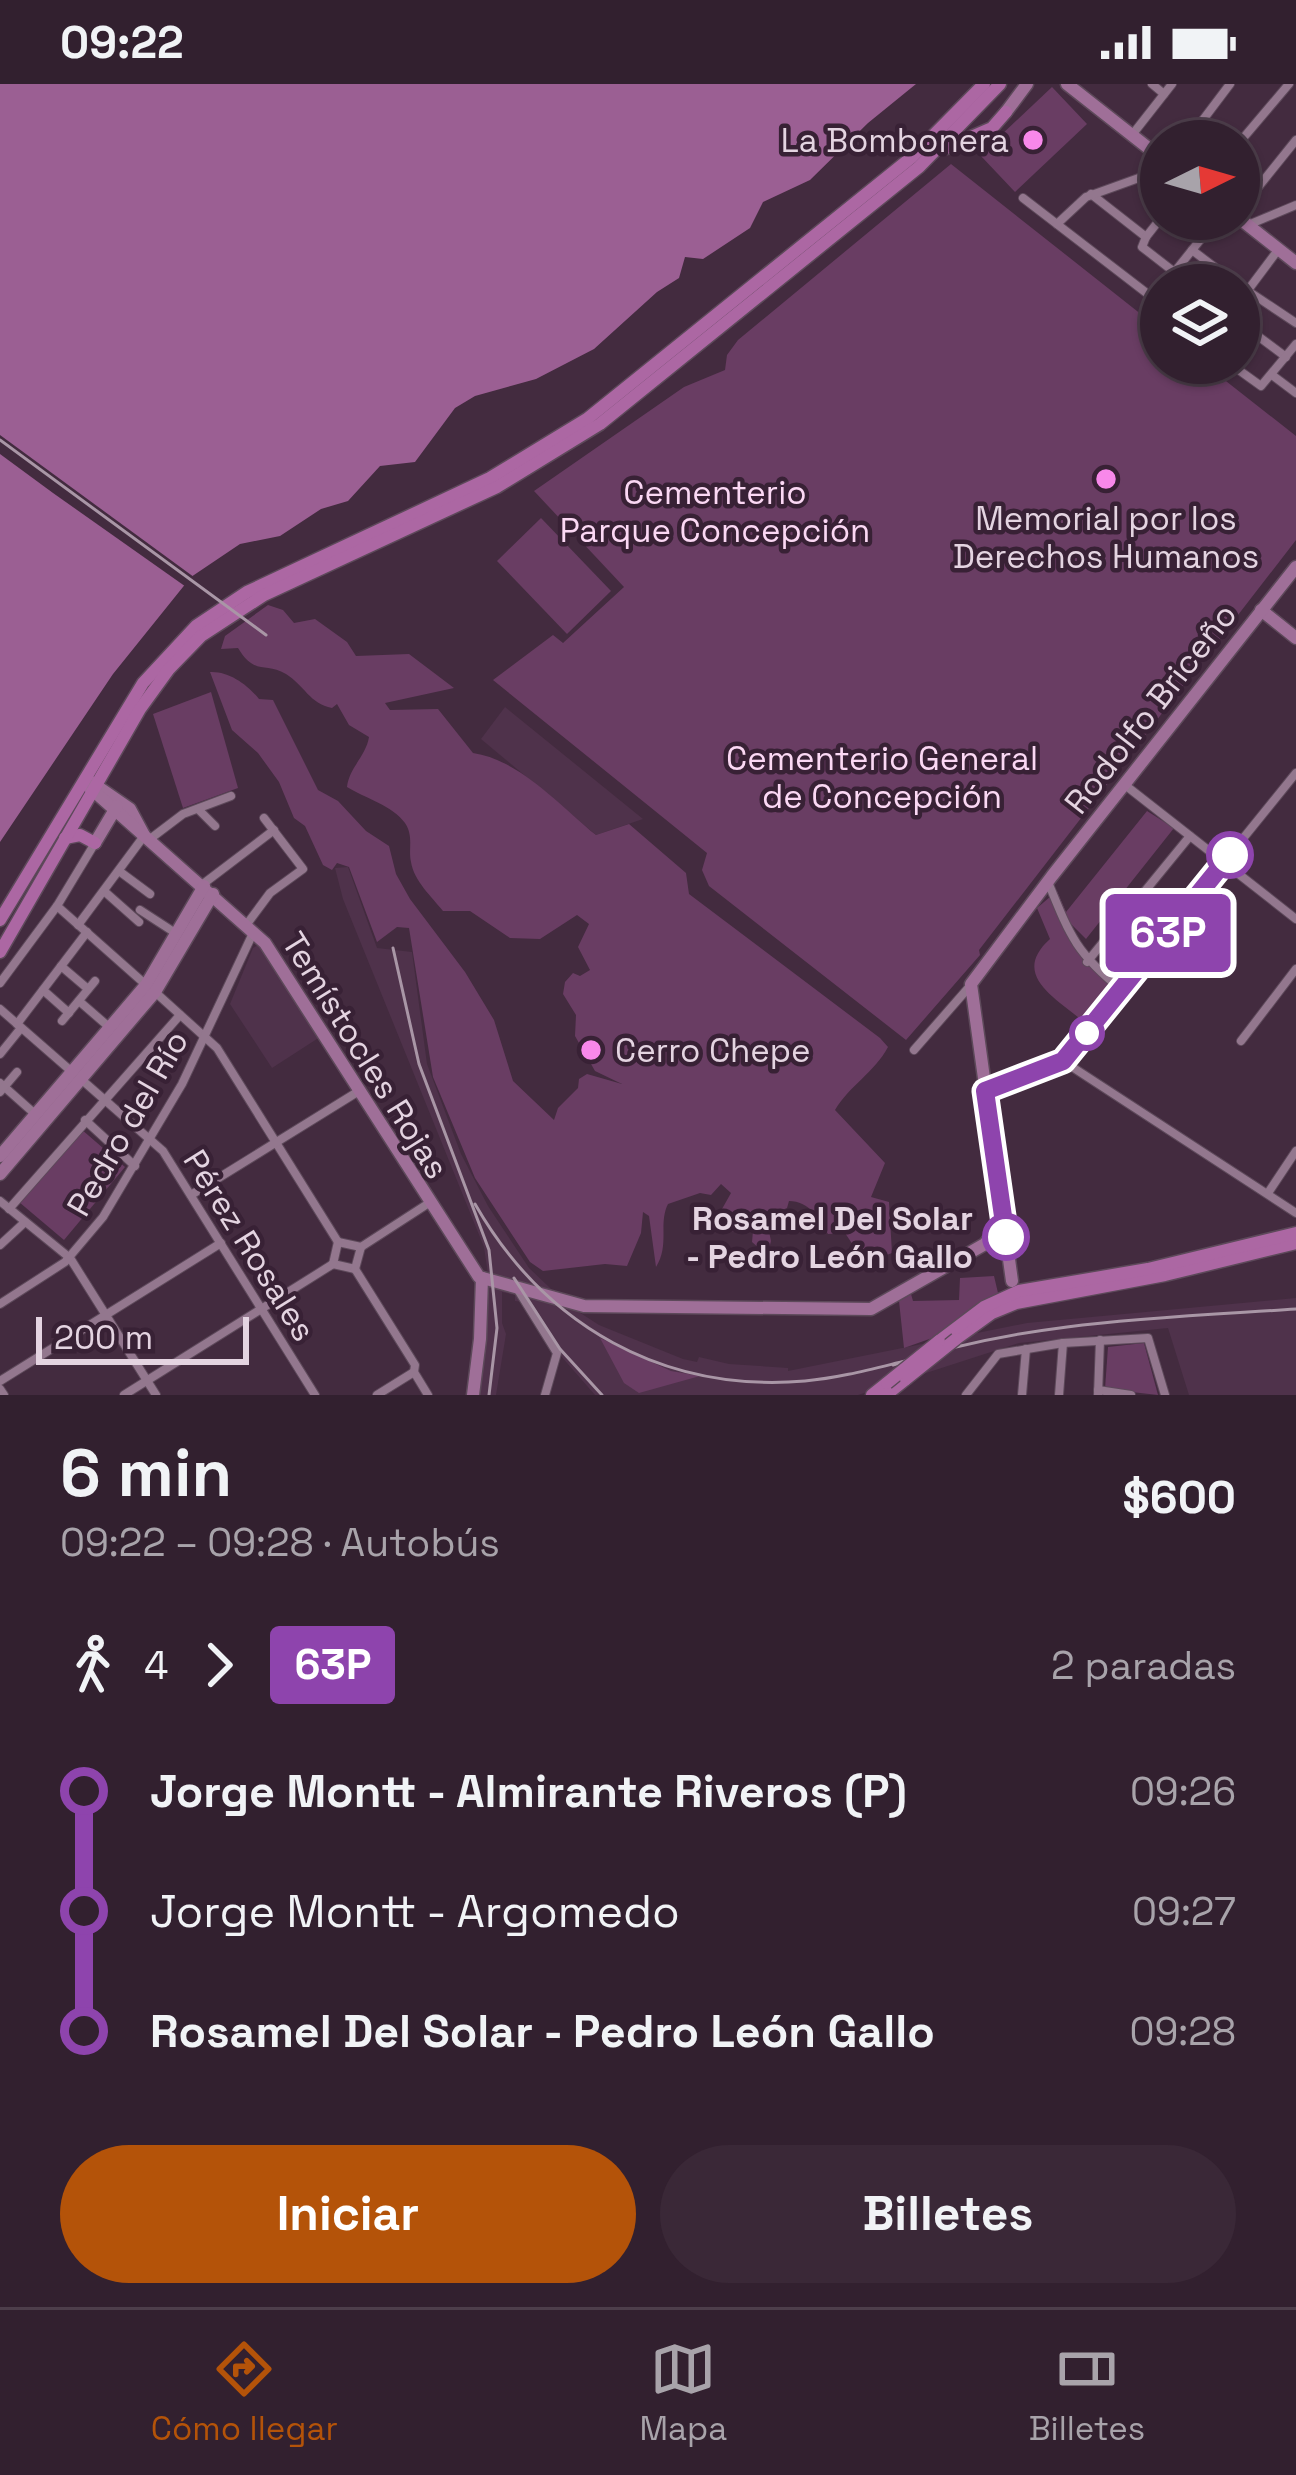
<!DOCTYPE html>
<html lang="es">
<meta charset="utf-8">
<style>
:root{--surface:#32202f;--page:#3a2837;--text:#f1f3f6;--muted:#a8a3aa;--line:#4d3e4b;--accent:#b45309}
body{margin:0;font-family:"Space Grotesk",sans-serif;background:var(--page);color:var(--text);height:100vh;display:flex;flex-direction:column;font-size:45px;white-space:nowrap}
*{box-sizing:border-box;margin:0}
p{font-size:39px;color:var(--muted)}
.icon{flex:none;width:66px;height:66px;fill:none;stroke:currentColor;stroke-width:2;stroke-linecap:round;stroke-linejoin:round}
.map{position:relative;height:1311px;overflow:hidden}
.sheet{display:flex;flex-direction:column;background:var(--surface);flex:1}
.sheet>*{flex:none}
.badge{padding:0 24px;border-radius:9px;font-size:42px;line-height:78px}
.needle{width:78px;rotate:85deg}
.fabs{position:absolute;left:1140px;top:36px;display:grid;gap:24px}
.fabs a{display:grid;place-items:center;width:120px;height:120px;border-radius:50%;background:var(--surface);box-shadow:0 3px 9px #0004,0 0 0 3px var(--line);font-size:60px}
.scale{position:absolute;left:36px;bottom:30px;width:213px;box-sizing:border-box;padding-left:12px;border:6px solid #e4d4e1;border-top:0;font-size:33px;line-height:42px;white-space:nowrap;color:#e4d4e1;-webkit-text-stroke:9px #382135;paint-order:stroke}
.map>.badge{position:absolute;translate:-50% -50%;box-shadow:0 0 0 6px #fff}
.legs{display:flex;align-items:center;gap:18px;height:132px;padding:0 60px;font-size:39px}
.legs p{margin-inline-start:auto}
.head{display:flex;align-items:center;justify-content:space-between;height:204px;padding:0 60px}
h1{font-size:66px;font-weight:700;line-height:90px}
.primary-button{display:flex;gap:24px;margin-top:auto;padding:24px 60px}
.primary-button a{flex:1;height:138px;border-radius:72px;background:var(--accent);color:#fff;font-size:48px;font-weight:700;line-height:138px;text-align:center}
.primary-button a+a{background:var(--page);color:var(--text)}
ul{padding:0 60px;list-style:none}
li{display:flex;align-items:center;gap:42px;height:120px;font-size:45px}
li i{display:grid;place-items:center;width:18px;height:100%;margin:0 15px;background:currentColor}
li i::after{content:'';width:30px;height:30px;margin:-15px;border:9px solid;border-radius:50%;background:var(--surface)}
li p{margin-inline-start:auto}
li:first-child i{background:linear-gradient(#0000 50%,currentColor 0)}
li:last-child i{background:linear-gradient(currentColor 50%,#0000 0)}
.status{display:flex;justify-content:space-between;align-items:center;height:84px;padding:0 60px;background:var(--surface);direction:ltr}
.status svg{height:33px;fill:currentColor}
.tabs{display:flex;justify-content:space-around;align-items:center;height:168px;border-top:3px solid var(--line);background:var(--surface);font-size:33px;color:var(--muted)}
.tabs a{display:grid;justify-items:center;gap:6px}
.tabs .selected{color:var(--accent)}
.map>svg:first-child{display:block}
</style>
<div class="status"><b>09:22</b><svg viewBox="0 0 49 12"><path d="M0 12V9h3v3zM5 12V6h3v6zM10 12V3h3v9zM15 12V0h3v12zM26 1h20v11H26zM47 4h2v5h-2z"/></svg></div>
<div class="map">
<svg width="1296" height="1311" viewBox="0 0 1296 1311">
<rect width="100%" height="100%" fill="#432b3f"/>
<g fill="#4f324b">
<path d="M 505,623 L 643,735 L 596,751 L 481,655 Z"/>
<path d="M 348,783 L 377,864 L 412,868 L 427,980 L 461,1070 L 488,1122 L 529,1184 L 568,1221 L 599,1241 L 683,1275 L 697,1278 L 699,1273 L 729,1280 L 788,1284 L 788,1287 L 1027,1239 L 1296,1214 L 1296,1311 L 1189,1311 L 1168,1244 L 1019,1259 L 858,1311 L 595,1311 L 561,1272 L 544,1244 L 533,1238 L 524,1218 L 515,1217 L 515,1211 L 502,1208 L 502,1239 L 506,1250 L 496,1311 L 480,1311 L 487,1257 L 488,1190 L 484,1163 L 343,815 L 335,784 Z"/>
<path d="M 261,859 L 320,953 L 272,984 L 230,920 L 253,864 Z"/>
</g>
<g fill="#693d63">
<path d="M 1052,3 L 1087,40 L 1015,108 L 980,71 Z"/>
<path d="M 951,80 L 1161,246 L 1161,279 L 1203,279 L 1296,352 L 1296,456 L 979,866 L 980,871 L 906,956 L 709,802 L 702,786 L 707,769 L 493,596 L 553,551 L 563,559 L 624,503 L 534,407 L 684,303 L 725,286 L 727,271 L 738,256 Z"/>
<path d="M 541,434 L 611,507 L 567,550 L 497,477 Z"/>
<path d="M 268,521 L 283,526 L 294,539 L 315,535 L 347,558 L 356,572 L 409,570 L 454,604 L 385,619 L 390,626 L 438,625 L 473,669 C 520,676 560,722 596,751 L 629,740 L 686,789 L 689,810 L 880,954 L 888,963 C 874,989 850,1001 835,1026 L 885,1079 L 871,1113 L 889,1118 L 892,1169 L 865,1179 L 845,1149 L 828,1150 C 819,1134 809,1117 789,1117 L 787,1124 L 766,1133 L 771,1157 L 769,1165 L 760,1165 L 752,1158 L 753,1147 L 742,1138 L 733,1148 L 722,1125 L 731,1109 L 721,1100 L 711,1111 L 700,1109 L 668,1120 C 658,1140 670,1160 656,1183 L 649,1132 L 643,1128 L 641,1149 L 627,1182 L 605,1180 L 543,1187 L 530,1178 L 475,1094 L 433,993 L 409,844 L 397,843 L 377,858 L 349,783 L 337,779 L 332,786 L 323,781 L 305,742 L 294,734 L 279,698 L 258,669 L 232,646 L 210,588 C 229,587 248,601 259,615 L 273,616 L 318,706 L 338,717 L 366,747 L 389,762 L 396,790 L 410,815 L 465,888 L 494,936 L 513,997 L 554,1036 L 558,1024 L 578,1004 L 579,995 L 587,990 L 622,1000 L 595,987 L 575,952 L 576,931 L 563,910 L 565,898 L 573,889 L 580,892 L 590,886 L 578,863 L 589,840 L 577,831 L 540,855 L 510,854 L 470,827 L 443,827 C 432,813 414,797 411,778 C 408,764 414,753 405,739 C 393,722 365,714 347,703 C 349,684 366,672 369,653 L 349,641 L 337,620 L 332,624 C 310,620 304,601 286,590 C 265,578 255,592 238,564 L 221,565 L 225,552 Z"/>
<path d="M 211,608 L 238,704 L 183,724 L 153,630 Z"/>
<path d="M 1147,727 L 1174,744 L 1086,855 L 1068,837 L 1082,862 L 1115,898 L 1084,938 C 1056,914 1010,891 1050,855 L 1037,824 L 1057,807 L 1066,828 Z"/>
<path d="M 81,1045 L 125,1083 L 64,1156 L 19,1118 Z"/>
<path d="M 994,1192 L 998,1209 L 935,1253 L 904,1264 L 899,1217 L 911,1210 L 913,1217 L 959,1216 L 960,1194 Z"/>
<path d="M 600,1254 L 671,1287 L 700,1292 L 639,1309 L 624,1299 Z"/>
<path d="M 1144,1259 L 1158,1311 L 1105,1305 L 1108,1263 Z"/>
</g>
<path fill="#9b5f93" d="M 0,0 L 916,0 L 868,39 L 810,96 L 763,118 L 750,144 L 703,175 L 685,173 L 679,194 L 657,208 L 594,265 L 536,295 L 475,312 L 455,324 L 415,378 L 380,382 L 348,417 L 321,425 L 280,452 L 240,460 L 191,493 L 113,590 L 0,758 Z"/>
<path fill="#432b3f" d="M 0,351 L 198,496 L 189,505 L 53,409 L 0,370 Z"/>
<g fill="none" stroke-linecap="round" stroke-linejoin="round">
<g stroke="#5d495a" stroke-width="10">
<g id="street">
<path d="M 1152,0 L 1164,10"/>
<path d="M 1132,51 L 1172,0"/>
<path d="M 1187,57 L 1230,0"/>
<path d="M 1239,59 L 1289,0"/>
<path d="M 1091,110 L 1146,153"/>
<path d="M 1023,114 L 1153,214 L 1153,220 L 1161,227"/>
<path d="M 1239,127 L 1296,56"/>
<path d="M 1057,140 L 1086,113 L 1161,86"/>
<path d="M 1248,141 L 1296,121"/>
<path d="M 1146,153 L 1142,163 L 1191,201"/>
<path d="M 1146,153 L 1161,134"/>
<path d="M 1192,166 L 1238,201"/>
<path d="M 1164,201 L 1217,135"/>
<path d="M 1239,201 L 1296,239"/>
<path d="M 1239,218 L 1278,166"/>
<path d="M 1239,238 L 1286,273"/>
<path d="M 1229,279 L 1261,302 L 1296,260"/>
<path d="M 1272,291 L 1296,309"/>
<path d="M 1125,701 L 1296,835"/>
<path d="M 198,725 L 215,742"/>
<path d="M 150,755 L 183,730 L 231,712"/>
<path d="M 119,787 L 150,810"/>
<path d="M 1048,798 C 1070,852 1076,869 1122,906"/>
<path d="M 203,800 L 274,746"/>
<path d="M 104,807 L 139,838"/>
<path d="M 1136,820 L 1168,848"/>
<path d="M 57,822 L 145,900"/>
<path d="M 140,826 L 177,850"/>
<path d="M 247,840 L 270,809 L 303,785 L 264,734"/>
<path d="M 78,841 L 144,752"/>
<path d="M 1087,878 L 1190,752"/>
<path d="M 61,882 L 88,905"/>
<path d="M 0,899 L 57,822 L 95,759"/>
<path d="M 43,906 L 69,929"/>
<path d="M 155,908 L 217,964 L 338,1158"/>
<path d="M 79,917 L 109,943"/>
<path d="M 0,925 L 71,987"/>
<path d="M 62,937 L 95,897"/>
<path d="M 17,940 L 87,848"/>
<path d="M 1241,957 L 1296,885"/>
<path d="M 914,966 L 970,902"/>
<path d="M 0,970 L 21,944"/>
<path d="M 1063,977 L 1296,1129"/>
<path d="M 82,996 L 163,1067 L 315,1311"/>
<path d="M 0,999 L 35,1030"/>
<path d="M 985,1007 L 1063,977 L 1296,689"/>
<path d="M 0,1008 L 17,988"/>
<path d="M 85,1036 L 135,1082"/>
<path d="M 1268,1109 L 1296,1067"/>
<path d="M 191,1111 L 359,1007"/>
<path d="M 0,1117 L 70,1174 L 156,1311"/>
<path d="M 9,1125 L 180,931"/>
<path d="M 338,1158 L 361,1163"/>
<path d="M 0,1161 L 25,1138"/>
<path d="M 361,1163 L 429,1119"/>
<path d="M 333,1180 L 355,1185"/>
<path d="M 333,1180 L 338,1158"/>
<path d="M 355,1185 L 415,1281 L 414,1288 L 428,1311"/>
<path d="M 355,1185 L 361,1163"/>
<path d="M 518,1206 L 557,1269 L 545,1311"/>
<path d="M 0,1220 L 65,1178 L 103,1133 L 182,1000 L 254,847"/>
<path d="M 0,1297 L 221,1159"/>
<path d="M 0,1305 L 4,1311"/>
<path d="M 1098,1306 L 1131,1311"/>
<path d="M 124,1311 L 333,1180"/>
<path d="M 377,1311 L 414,1288"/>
<path d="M 966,1311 L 998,1270 L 1063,1259 L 1148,1254 L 1165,1311"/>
<path d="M 1022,1311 L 1026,1265"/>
<path d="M 1059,1311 L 1063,1259"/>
<path d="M 1098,1311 L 1100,1256"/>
</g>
</g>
<g stroke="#5d495a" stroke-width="15">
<g id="secondary">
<path d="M 1067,0 L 1161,74"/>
<path d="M 1006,28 L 1027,0"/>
<path d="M 1239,134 L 1296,179"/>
<path d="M 1261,526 L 1296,554"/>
<path d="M 88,696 L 130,725 L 144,751"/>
<path d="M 88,702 L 265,859 L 479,1193 L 584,1222 L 871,1225 L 985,1160 L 1003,1135"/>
<path d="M 95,759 L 117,722"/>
<path d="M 0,1072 L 146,901 L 204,802"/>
<path d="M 0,1090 L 155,908 L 213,810"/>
<path d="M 1012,1197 L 971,900 L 1052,792 L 1296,483"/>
<path d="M 473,1311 L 480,1255 L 482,1194"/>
</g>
</g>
<g stroke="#5d495a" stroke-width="15">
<g id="primary">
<path d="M 946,64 L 992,44 L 1006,28"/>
<path d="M 65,754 L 80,751 L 95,759"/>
<path d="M 0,836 L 143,599 L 196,542 L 247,508 L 490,394 L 587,335 L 912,73 L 984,0"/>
<path d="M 0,868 L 140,625 L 169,585 L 201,552 L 264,511 L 497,403 L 600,340 L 919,83 L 1000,0"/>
<path d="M 956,1255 L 992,1229 L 1016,1219 L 1165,1191 L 1296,1159"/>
<path d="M 939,1257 L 984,1223 L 1019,1207 L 1148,1185 L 1296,1149"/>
<path d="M 872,1311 L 887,1299"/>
<path d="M 886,1311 L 906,1295"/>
</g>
</g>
<use href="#street" stroke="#93778e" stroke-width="8"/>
<use href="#secondary" stroke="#9f6f98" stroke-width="12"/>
<use href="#primary" stroke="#ac67a3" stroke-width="12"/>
<g stroke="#a996a6" stroke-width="3">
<path d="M 0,356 L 266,551"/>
<path d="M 393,864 L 419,980 L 489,1166 L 497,1244 L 489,1311"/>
<path d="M 475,1120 C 545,1242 663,1309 805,1297 C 839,1294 872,1285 905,1277"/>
<path d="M 514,1194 L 560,1265 L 602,1311"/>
<path d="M 893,1281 C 1024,1237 1160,1234 1296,1225"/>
</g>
<g stroke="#5d495a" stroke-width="15" stroke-linecap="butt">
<g id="primary-bridge">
<path d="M 906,1295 L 956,1255"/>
<path d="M 887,1299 L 939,1257"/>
</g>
</g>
<use href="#primary-bridge" stroke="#ac67a3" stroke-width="12"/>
</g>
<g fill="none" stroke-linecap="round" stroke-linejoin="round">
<g stroke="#fff" stroke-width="27">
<path id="line-1" d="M 1006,1153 L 985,1007 L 1063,977 L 1230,771"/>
</g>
<use href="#line-1" stroke="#8e44ad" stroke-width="18"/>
</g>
<g fill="#f888ea" stroke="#382135" stroke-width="4.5">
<circle cx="1033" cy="56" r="12"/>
<circle cx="1106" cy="395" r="12"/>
<circle cx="591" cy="966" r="12"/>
</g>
<g fill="#fff" stroke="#8e44ad" stroke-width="6">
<circle cx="1230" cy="771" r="21"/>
<circle cx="1087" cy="949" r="15"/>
<circle cx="1006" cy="1153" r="21"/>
</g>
<g text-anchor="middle" stroke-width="9" stroke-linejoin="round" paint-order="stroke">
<g font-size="33" fill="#e4d4e1" stroke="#382135" text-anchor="end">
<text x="1009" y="68">La Bombonera</text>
<text x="1106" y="446" text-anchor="middle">Memorial por los<tspan x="1106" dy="38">Derechos Humanos</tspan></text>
<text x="615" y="978" text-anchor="start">Cerro Chepe</text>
</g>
<g font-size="33" fill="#fbd8f4" stroke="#382135">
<text x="715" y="420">Cementerio<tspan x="715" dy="38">Parque Concepción</tspan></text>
<text x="882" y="686">Cementerio General<tspan x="882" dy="38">de Concepción</tspan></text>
</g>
<g font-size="33" fill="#e4d4e1" stroke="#382135">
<text transform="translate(1150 624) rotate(-52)" y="12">Rodolfo Briceño</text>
<text transform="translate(366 971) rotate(58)" y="12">Temístocles Rojas</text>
<text transform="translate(127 1039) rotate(-60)" y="12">Pedro del Río</text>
<text transform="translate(250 1161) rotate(58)" y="12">Pérez Rosales</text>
</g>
<g font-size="33" font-weight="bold" fill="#e4d4e1" stroke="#382135" text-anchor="end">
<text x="973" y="1146">Rosamel Del Solar<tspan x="973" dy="38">- Pedro León Gallo</tspan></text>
</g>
</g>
</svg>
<div class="fabs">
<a><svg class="needle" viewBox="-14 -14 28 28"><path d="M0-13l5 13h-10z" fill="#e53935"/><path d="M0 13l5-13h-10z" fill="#a8a3aa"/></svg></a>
<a><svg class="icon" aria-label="layers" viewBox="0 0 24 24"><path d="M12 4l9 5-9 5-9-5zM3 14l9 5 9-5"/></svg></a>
</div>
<div class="scale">200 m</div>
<b class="badge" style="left:1168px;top:849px;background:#8e44ad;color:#fff">63P</b>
</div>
<section class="sheet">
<div class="head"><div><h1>6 min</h1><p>09:22 – 09:28 · Autobús</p></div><b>$600</b></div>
<div class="legs"><svg class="icon" aria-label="walk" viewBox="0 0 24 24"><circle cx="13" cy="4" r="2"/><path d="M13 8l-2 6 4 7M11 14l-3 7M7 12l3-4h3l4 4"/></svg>4<svg class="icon" aria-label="forward" viewBox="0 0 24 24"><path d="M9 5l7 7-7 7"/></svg><b class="badge" style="background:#8e44ad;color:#fff">63P</b><p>2 paradas</p></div>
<ul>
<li><i style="color:#8e44ad"></i><b>Jorge Montt - Almirante Riveros (P)</b><p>09:26</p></li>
<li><i style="color:#8e44ad"></i><span>Jorge Montt - Argomedo</span><p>09:27</p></li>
<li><i style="color:#8e44ad"></i><b>Rosamel Del Solar - Pedro León Gallo</b><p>09:28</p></li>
</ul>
<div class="primary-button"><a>Iniciar</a><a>Billetes</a></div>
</section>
<nav class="tabs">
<a class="selected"><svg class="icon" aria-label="directions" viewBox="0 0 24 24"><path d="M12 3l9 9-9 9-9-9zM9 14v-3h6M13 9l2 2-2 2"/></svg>Cómo llegar</a>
<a><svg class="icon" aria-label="map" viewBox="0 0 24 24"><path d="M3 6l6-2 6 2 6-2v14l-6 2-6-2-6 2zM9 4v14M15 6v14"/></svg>Mapa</a>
<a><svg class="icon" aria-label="tickets" viewBox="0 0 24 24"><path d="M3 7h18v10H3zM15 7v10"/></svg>Billetes</a>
</nav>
